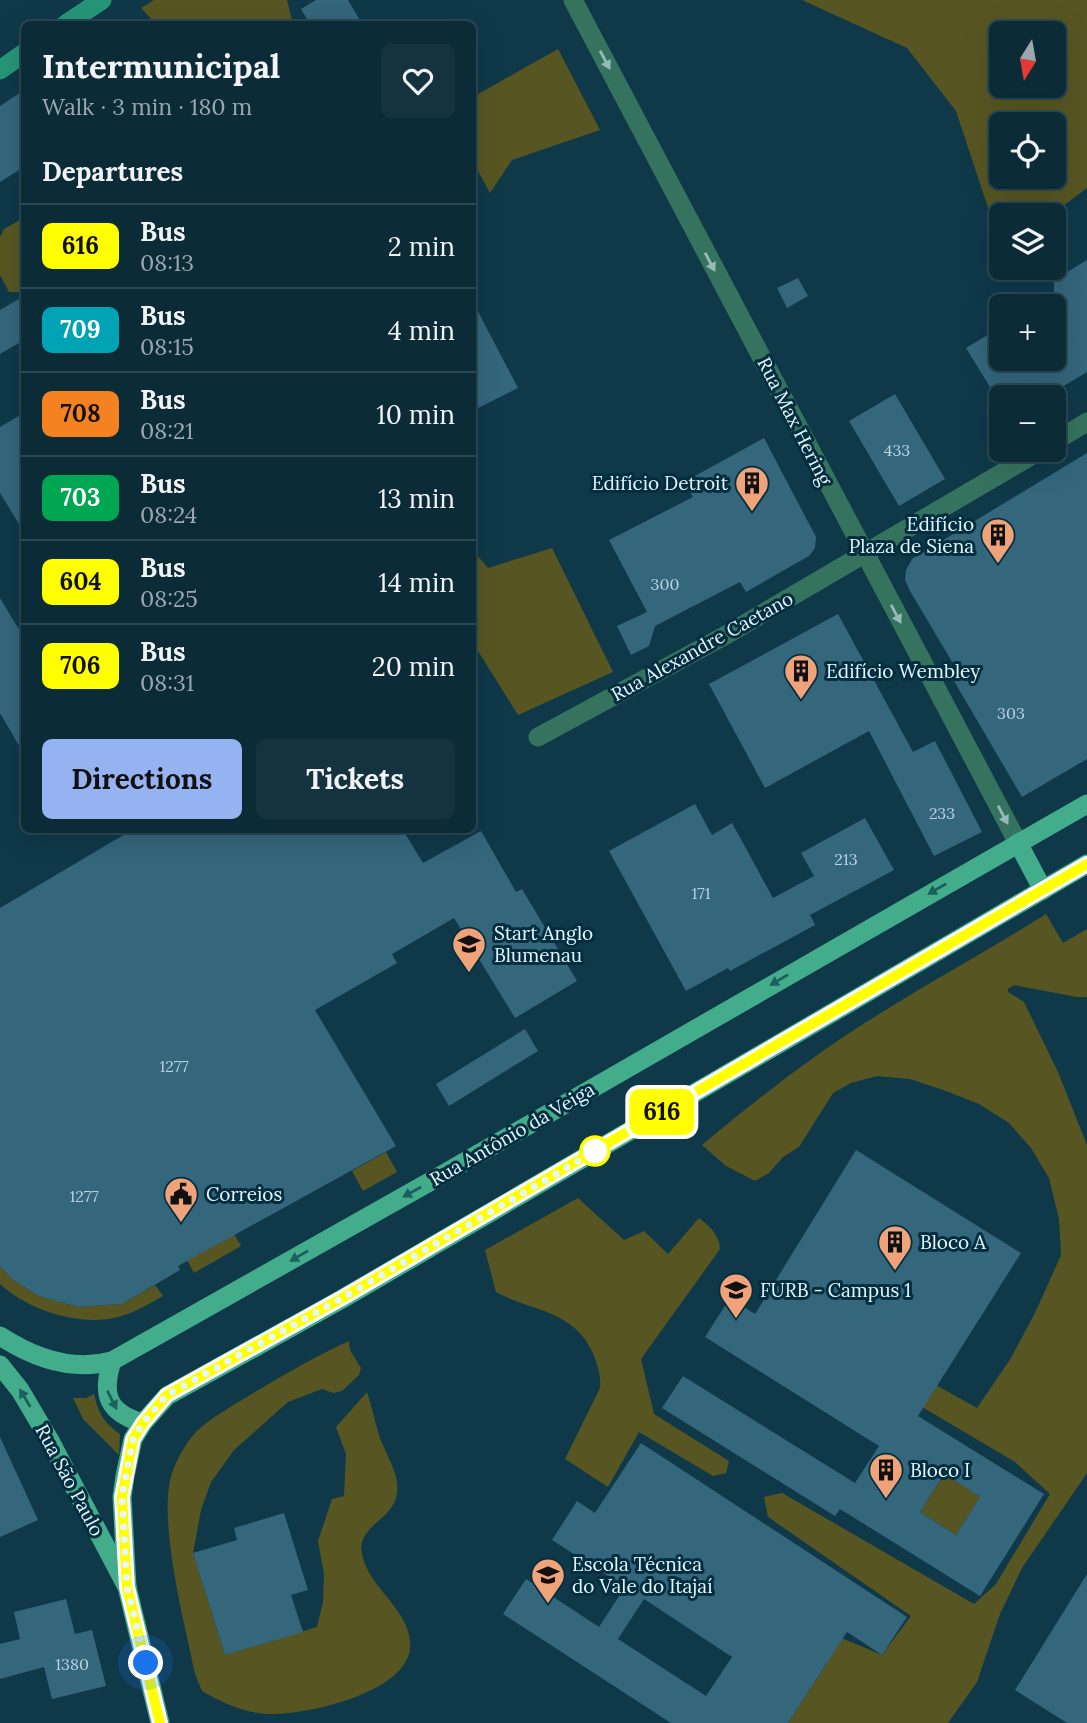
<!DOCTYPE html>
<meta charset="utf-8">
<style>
:root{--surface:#0b2b37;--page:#14333f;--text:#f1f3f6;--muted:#9aa7ad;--line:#2b4752;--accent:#95b2f1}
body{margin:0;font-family:Lora,serif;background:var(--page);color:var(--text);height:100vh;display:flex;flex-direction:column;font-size:26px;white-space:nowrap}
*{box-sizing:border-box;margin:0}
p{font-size:23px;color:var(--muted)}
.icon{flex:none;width:38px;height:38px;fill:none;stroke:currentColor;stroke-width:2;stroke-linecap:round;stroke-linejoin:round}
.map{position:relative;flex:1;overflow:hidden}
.drawer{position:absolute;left:21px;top:21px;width:455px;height:812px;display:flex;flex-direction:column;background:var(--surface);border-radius:10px;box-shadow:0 7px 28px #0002,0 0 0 2px var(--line)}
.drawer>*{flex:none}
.badge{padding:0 14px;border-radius:10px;font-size:24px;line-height:46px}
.needle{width:46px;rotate:191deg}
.buttons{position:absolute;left:989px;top:21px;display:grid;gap:14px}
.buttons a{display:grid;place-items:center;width:77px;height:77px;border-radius:10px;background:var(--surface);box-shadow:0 7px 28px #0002,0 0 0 2px var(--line);font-size:35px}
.you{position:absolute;width:35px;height:35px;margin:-18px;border:5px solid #fff;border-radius:50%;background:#1a73e8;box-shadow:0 0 0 10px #1a73e833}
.map>.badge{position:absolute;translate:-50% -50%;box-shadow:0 0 0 4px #fff}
h2{padding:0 21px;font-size:26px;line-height:63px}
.round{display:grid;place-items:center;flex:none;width:74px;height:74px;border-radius:10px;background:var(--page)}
.overview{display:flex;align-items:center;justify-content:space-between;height:119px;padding:0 21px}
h1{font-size:33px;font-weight:700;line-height:52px}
.cta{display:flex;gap:14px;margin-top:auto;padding:14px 21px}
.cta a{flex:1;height:80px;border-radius:10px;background:var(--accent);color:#111;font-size:28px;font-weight:700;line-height:80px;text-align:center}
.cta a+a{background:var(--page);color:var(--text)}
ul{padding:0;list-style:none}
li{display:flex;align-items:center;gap:21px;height:84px;padding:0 21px;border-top:2px solid var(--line)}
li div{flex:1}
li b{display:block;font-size:26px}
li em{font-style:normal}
li .badge{min-width:77px;font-weight:700;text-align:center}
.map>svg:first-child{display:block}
</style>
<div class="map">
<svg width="1087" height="1723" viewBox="0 0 1087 1723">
<rect width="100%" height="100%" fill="#0f3949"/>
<g fill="#575622" fill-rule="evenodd">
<path d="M 154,0 L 287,0 L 293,24 L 156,24 L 141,8 Z"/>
<path d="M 802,0 L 1087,0 L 1087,188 L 1051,215 L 1001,215 L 1001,241 L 999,241 L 956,111 L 907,48 ZM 1001,33 L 1054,33 L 1054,86 L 1001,86 ZM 1001,124 L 1054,124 L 1054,177 L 1001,177 Z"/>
<path d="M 558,49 L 600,130 L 512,160 L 490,193 L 473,162 L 473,97 Z"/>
<path d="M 24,218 L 24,292 L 9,292 L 0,275 L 0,237 L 4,229 Z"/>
<path d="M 552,548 L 613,672 L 518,715 L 473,643 L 473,550 L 488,568 Z"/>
<path d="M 1046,914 L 1063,943 L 1087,929 L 1087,997 L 1077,997 L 1014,985 L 1008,989 L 1008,992 L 1024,1002 L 1058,1072 L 1087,1145 L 1087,1473 L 1022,1568 L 1000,1614 L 977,1682 L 948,1723 L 788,1723 L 827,1663 L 832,1634 L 882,1655 L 911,1616 L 768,1517 L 764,1497 L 782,1493 L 974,1604 L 996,1584 L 1050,1494 L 1015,1462 L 853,1366 L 857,1341 L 977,1408 L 1011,1358 L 1036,1311 L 1061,1255 L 1059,1219 L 1049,1178 L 1031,1148 L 1009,1123 L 979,1104 L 946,1091 L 910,1079 L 877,1076 L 851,1083 L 833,1093 L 799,1147 L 783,1157 L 769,1173 L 755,1181 L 726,1166 L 702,1145 C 755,1101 809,1058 868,1021 C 926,984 987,951 1046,914 Z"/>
<path d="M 386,1152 L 397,1172 L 363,1191 L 352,1171 Z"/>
<path d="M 578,1198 L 624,1240 L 644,1231 L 668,1254 L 699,1218 C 710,1227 719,1234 720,1249 L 641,1359 L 654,1414 L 729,1461 L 726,1473 L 713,1476 L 639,1432 L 608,1487 L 565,1459 L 600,1388 C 601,1376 598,1366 594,1356 C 576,1310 532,1312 496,1292 L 485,1250 Z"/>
<path d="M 234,1234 L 241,1246 L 194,1273 L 187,1260 Z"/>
<path d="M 0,1266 L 12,1279 L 39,1296 L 78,1307 L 122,1304 L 155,1285 L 163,1296 C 149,1304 134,1313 118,1317 C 79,1327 28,1310 0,1284 Z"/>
<path d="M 349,1341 L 350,1350 L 361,1368 L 359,1375 L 342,1391 L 333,1393 L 322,1389 L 288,1402 L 234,1450 L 211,1482 L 201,1510 L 193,1553 L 225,1655 L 317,1627 L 323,1602 L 324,1574 L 318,1541 L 332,1499 L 344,1496 L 346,1454 L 336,1427 L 367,1392 C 372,1407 375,1423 380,1438 C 387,1457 402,1477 396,1498 C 390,1520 356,1528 362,1554 C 368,1587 408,1608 410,1642 C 415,1692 304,1716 266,1714 C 242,1712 223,1703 202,1691 L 195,1674 C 185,1624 157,1520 172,1473 C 177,1459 186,1442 197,1431 C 212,1417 232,1406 250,1395 C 282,1376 314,1357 349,1341 Z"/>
<path d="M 94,1394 C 98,1413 104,1423 120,1434 L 119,1455 L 83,1419 L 73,1398 L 86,1398 Z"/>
<path d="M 944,1474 L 980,1497 L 956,1535 L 920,1512 Z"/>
</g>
<g fill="#34667c" fill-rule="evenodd">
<path d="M 316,0 L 348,0 L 362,24 L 310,24 L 301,9 Z"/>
<path d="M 24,90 L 24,167 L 0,182 L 0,106 Z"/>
<path d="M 1087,260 L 1087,372 L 1045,397 L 1001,397 L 1001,405 L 966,348 L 1001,327 L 1001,359 L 1054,359 L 1054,280 Z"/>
<path d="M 798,278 L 808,296 L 787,308 L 777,288 Z"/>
<path d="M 24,296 L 24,340 L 0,354 L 0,310 Z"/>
<path d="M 472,300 L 518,388 L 472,411 Z"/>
<path d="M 895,394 L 945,479 L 899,506 L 849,421 Z"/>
<path d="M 24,413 L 24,532 L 0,493 L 0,427 Z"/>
<path d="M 764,438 L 816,537 L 815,548 L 809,556 L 746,592 L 740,582 L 655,626 L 649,646 L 631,655 L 617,626 L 647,612 L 609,540 L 693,497 L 684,482 Z"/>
<path d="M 1087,453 L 1087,759 L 1022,797 L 954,681 L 961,677 L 910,591 L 905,580 L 906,570 L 912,559 Z"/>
<path d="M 0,598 L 24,638 L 24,754 L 0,713 Z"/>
<path d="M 838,614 L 913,752 L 935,741 L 982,832 L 934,856 L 869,731 L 765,788 L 709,684 Z"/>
<path d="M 695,804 L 712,835 L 732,823 L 773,898 L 814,876 L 801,853 L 865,818 L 894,870 L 810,915 L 815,925 L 730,971 L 728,968 L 686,991 L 609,851 Z"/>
<path d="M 132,830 L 403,830 L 423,863 L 481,831 L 516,892 L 522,889 L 577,981 L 515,1018 L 454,918 L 392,954 L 397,963 L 315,1010 L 396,1146 L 178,1266 L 180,1270 L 122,1304 L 78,1307 L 39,1296 L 12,1279 L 0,1266 L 0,908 Z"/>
<path d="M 525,1029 L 538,1051 L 449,1106 L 436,1084 Z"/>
<path d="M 856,1150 L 1021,1253 L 918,1416 L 1044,1494 L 980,1596 L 840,1509 L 835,1516 L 662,1408 L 683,1376 L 855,1483 L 879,1446 L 705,1337 L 730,1298 L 755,1314 ZM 944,1474 L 980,1497 L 956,1535 L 920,1512 Z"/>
<path d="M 0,1437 L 38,1520 L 0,1537 Z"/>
<path d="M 641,1443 L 907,1617 L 882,1655 L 847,1632 L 788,1723 L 671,1723 L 503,1614 L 526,1579 L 599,1627 L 625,1587 L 552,1540 L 577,1501 L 595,1513 ZM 644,1599 L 732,1657 L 706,1696 L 618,1639 Z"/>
<path d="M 284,1513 L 308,1590 L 291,1595 L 303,1632 L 225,1655 L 193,1553 L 237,1540 L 234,1528 Z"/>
<path d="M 1087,1574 L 1087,1723 L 1067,1723 L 1015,1690 Z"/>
<path d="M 66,1599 L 75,1634 L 92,1630 L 106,1686 L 52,1699 L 44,1667 L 0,1679 L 0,1644 L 20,1639 L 14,1612 Z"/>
</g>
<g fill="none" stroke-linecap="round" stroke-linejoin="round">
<g stroke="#36735f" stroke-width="19">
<path d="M 1054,442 L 1087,422"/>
<path d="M 538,737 L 726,635 L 1041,450"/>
</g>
<path stroke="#36735f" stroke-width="19" d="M 573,0 L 1018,843"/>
<g stroke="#269676" stroke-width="19">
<path d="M 66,24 L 102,0"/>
<path d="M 0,70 L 24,53"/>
</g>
<g stroke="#42ac8b" stroke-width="19">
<path d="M 1018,843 L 1043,890"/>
<path d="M 0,1336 C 34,1358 72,1372 112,1361 L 440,1176 L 1087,804"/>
<path d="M 112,1361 C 101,1395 108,1413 143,1423"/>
<path d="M 0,1365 L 20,1390 L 49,1439 L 127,1587 L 160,1723"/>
<path d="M 127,1587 L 122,1497 L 125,1476 L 133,1439 L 143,1423 L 167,1396 L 342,1299 L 1087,864"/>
</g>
</g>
<defs><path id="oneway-solid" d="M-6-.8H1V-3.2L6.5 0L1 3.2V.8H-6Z" transform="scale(1.75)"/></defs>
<g fill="#96bbb7">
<use href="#oneway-solid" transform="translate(605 60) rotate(62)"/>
<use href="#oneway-solid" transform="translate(710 262) rotate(62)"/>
<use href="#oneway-solid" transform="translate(896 614) rotate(62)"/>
<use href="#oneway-solid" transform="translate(1003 815) rotate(62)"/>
</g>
<g fill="#1c605d">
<use href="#oneway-solid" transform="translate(937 889) rotate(150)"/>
<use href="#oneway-solid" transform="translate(779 980) rotate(150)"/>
<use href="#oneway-solid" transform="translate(412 1192) rotate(151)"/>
<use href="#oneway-solid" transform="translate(299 1256) rotate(150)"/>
<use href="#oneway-solid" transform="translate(25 1398) rotate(-121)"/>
<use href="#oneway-solid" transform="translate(112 1400) rotate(63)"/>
</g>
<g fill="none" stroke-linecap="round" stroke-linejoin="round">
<g stroke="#fff" stroke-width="16">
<path id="line" d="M 160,1723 L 127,1587 L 122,1497 L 133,1439 L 143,1423 L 167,1395 L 342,1298 L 1087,864"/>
</g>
<use href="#line" stroke="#ff0" stroke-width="10"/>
<path stroke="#e5f6ff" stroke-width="7" stroke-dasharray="0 12.6" d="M 146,1663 L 127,1587 L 122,1497 L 133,1439 L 143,1423 L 167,1395 L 342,1298 L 599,1149 L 595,1151"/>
</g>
<defs>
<g id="building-pin" transform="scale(1.75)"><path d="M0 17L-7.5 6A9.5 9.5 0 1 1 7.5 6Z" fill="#f0a279" stroke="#022e3f"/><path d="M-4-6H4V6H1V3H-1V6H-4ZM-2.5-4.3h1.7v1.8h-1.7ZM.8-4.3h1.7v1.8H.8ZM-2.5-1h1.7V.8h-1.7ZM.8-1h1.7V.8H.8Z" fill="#111"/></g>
<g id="school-pin" transform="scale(1.75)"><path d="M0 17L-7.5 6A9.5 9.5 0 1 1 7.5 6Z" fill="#f0a279" stroke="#022e3f"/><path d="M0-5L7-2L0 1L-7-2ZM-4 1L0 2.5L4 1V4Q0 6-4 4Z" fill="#111"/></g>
<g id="civic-pin" transform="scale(1.75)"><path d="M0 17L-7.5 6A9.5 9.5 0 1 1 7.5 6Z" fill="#f0a279" stroke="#022e3f"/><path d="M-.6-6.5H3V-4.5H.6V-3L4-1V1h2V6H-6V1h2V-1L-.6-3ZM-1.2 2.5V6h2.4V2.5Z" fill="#111"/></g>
<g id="university-pin" transform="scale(1.75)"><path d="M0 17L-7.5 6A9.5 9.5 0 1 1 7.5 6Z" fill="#f0a279" stroke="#022e3f"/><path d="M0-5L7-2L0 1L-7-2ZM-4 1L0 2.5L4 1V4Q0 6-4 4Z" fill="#111"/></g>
</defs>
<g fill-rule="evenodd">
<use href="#building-pin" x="752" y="483"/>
<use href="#building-pin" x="998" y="535"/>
<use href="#building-pin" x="801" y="671"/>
<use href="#school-pin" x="469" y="944"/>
<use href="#civic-pin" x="181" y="1194"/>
<use href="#building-pin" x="895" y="1242"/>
<use href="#university-pin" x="736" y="1290"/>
<use href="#building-pin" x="886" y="1470"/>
<use href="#school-pin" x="548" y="1575"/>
</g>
<circle fill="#fff" stroke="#ff0" stroke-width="3.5" cx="595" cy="1151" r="14"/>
<g text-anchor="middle" stroke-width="6" stroke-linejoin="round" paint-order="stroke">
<g font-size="16" fill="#b9d2de">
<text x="897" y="456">433</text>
<text x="665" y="590">300</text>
<text x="1011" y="719">303</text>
<text x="942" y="819">233</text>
<text x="846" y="865">213</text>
<text x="701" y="899">171</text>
<text x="174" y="1072">1277</text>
<text x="84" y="1202">1277</text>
<text x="72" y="1670">1380</text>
</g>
<g font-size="19" fill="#e5f6ff" stroke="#022e3f">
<text transform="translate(795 421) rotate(63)" y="7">Rua Max Hering</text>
<text transform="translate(702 646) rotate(-29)" y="7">Rua Alexandre Caetano</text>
<text transform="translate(512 1134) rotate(-30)" y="7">Rua Antônio da Veiga</text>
<text transform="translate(70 1480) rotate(62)" y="7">Rua São Paulo</text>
</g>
<g font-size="19" fill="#e5f6ff" stroke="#022e3f" text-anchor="start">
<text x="728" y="490" text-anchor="end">Edifício Detroit</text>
<text x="974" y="531" text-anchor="end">Edifício<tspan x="974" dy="22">Plaza de Siena</tspan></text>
<text x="826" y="678">Edifício Wembley</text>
<text x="494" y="940">Start Anglo<tspan x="494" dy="22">Blumenau</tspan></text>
<text x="206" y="1201">Correios</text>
<text x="920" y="1249">Bloco A</text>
<text x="760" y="1297">FURB - Campus 1</text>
<text x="910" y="1477">Bloco I</text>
<text x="572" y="1571">Escola Técnica<tspan x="572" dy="22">do Vale do Itajaí</tspan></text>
</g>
</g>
</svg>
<div class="buttons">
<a><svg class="needle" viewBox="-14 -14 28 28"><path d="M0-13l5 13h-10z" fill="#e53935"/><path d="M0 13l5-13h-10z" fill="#9aa7ad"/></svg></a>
<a><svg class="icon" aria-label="locate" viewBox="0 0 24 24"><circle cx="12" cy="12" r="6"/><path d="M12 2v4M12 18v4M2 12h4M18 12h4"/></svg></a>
<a><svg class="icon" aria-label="layers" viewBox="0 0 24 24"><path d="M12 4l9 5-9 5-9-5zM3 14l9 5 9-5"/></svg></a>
<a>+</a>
<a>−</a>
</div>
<div class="you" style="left:146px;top:1663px"></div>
<b class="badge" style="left:662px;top:1112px;background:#ff0;color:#111">616</b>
<section class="drawer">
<div class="overview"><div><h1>Intermunicipal</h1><p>Walk · 3 min · 180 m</p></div><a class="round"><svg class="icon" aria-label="heart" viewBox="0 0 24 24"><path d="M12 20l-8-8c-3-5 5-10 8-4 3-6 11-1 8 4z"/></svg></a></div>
<h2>Departures</h2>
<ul>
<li><span class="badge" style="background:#ff0;color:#111">616</span><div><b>Bus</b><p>08:13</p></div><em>2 min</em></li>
<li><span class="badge" style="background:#00a3b4;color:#fff">709</span><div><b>Bus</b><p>08:15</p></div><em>4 min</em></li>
<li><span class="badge" style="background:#f58220;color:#111">708</span><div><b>Bus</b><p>08:21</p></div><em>10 min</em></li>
<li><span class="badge" style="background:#00a651;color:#fff">703</span><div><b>Bus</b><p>08:24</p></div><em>13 min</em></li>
<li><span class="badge" style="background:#ff0;color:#111">604</span><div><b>Bus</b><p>08:25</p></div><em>14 min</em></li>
<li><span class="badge" style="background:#ff0;color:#111">706</span><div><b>Bus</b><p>08:31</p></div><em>20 min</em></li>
</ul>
<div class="cta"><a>Directions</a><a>Tickets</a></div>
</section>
</div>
